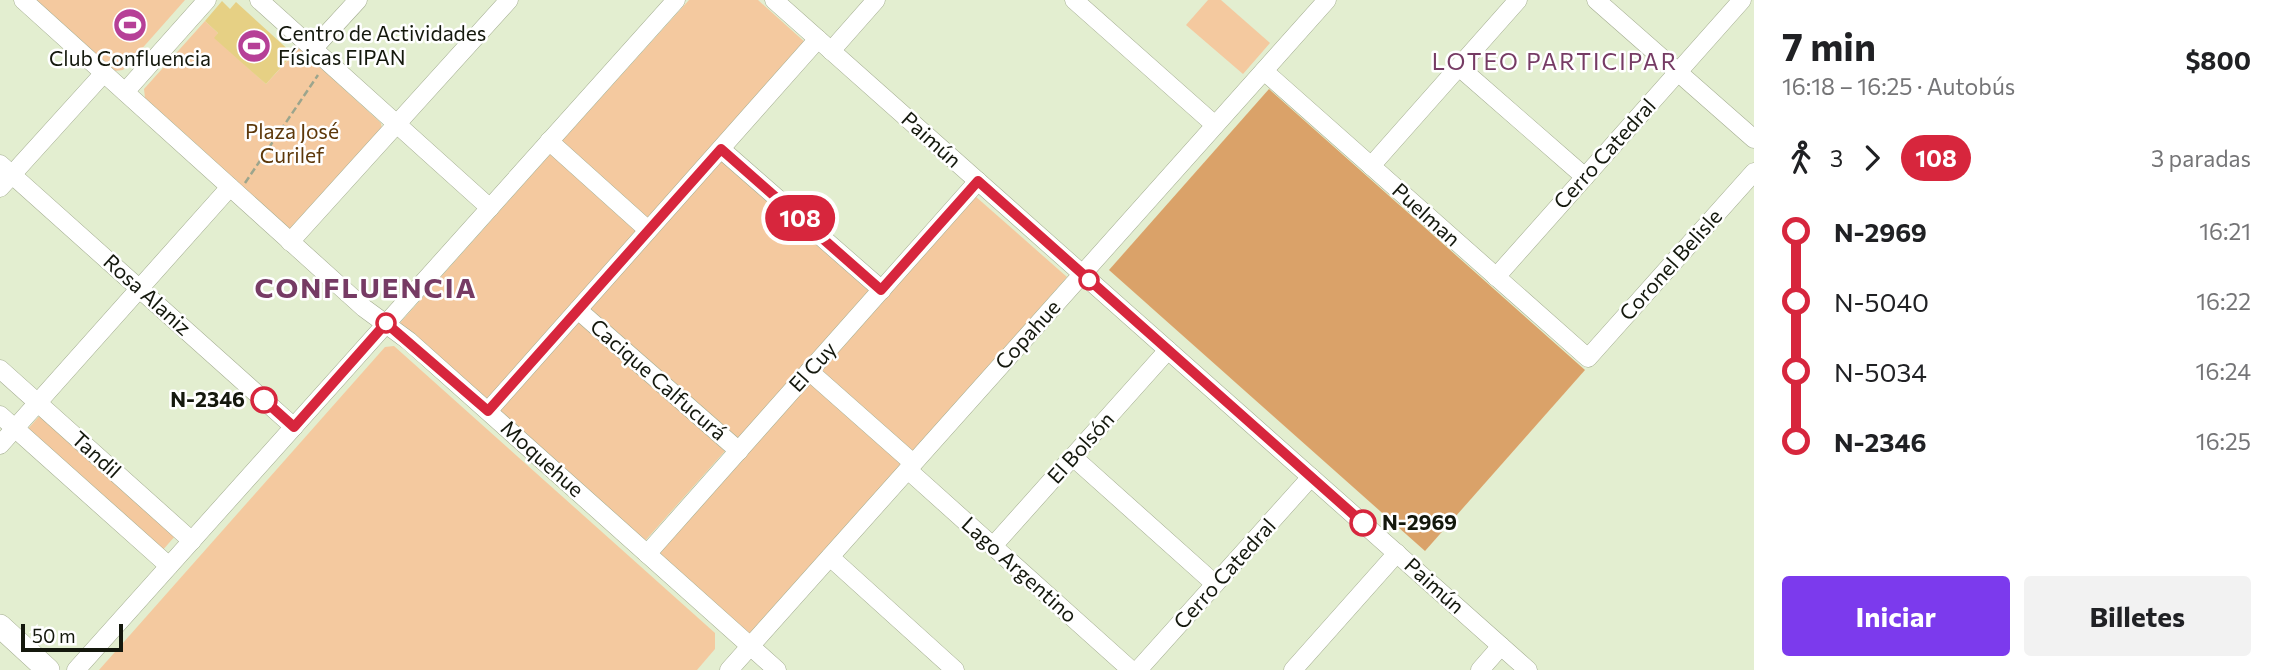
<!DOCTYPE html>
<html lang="es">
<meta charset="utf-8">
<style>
:root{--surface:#fff;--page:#f2f2f2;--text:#202124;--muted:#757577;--accent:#7c3aed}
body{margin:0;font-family:Commissioner,sans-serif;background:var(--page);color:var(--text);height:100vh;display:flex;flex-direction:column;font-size:26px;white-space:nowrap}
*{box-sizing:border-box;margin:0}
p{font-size:23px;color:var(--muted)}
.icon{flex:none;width:38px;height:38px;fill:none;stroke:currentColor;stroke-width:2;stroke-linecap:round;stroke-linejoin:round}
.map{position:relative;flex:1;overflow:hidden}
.side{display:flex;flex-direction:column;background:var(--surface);width:525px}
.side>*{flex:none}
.badge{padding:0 14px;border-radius:23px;font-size:24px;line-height:46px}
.scale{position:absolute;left:21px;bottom:18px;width:102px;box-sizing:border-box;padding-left:7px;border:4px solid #14180d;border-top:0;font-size:19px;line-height:24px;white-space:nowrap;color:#14180d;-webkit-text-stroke:5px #fff;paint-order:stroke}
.map>.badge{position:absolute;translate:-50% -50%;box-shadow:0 0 0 4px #fff}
.legs{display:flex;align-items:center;gap:10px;height:77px;padding:0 28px;font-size:23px}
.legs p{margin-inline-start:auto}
.head{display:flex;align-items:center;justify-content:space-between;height:119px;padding:0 28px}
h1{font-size:38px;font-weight:700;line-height:52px}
.primary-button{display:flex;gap:14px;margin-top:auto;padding:14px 28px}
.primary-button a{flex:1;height:80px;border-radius:7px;background:var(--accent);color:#fff;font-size:28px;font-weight:700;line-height:80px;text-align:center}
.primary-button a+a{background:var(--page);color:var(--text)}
ul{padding:0 28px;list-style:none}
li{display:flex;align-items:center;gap:24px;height:70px;font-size:26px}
li i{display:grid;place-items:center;width:10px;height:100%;margin:0 9px;background:currentColor}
li i::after{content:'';width:18px;height:18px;margin:-9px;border:5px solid;border-radius:50%;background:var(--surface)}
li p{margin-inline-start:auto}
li:first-child i{background:linear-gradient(#0000 50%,currentColor 0)}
li:last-child i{background:linear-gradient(currentColor 50%,#0000 0)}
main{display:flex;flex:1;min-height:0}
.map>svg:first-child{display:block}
</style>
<main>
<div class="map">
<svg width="1754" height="670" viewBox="0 0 1754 670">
<rect width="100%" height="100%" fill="#e3eed0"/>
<g fill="#f4c99f">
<path d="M 36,0 L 185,0 L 123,70 L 114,71 Z"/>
<path d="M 689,0 L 758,0 L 807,44 L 646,221 L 560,143 Z"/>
<path d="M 1208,0 L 1221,0 L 1270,43 L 1243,74 L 1186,25 Z"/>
<path d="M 205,21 L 218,33 L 215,38 L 266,84 L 299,48 L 381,123 L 382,129 L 289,230 L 202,156 L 205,152 L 145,98 L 144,89 Z"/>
<path d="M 552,152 L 639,229 L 486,402 L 399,324 Z"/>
<path d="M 720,160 L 869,291 L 737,440 L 589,309 Z"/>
<path d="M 975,196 L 1067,277 L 912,453 L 820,372 Z"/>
<path d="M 577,320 L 725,451 L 644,542 L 497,411 Z"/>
<path d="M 394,346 L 715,633 L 715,649 L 697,670 L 99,670 L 385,347 Z"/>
<path d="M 811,381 L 902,463 L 749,634 L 657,553 Z"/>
<path d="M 42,413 L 176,535 L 161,552 L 27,430 Z"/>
</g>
<path fill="#daa269" d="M 1269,89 L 1585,370 L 1425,551 L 1109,270 Z"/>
<path fill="#e6d084" d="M 222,1 L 230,9 L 236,2 L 293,54 L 266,84 L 214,38 L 218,33 L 205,21 Z"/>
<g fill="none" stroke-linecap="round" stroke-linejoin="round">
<g stroke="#a3ac90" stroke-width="19">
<g id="minor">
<path d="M 23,0 L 364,308 L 409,341 L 777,670"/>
<path d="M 259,0 L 490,208"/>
<path d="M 774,0 L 1528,670"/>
<path d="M 1074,0 L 1215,125"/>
<path d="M 1596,0 L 1754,139"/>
<path d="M 313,49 L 358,0"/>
<path d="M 831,51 L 876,0"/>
<path d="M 1459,67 L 1585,177"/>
<path d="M 1264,71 L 1588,358 L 1754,172"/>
<path d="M 125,92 L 207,0"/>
<path d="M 549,141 L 648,230"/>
<path d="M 721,149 L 882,290"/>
<path d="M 0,164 L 294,427"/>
<path d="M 1371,166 L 1518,0"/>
<path d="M 0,188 L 104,73"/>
<path d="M 290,242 L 509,0"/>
<path d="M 1496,277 L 1742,0"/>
<path d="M 578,310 L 739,451"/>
<path d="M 0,369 L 192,541"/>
<path d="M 809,371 L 913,463"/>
<path d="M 488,411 L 818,39"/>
<path d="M 0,415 L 169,566"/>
<path d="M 0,445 L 230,187"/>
<path d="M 1073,457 L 1215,584"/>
<path d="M 908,470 L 1131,670"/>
<path d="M 993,546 L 1168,350"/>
<path d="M 647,554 L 978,181"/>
<path d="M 830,557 L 955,670"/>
<path d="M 76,670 L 676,0"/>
<path d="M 729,670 L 1327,0"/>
<path d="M 1138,670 L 1311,477"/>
<path d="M 1293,670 L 1397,553"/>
<path d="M 1480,670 L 1501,646"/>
</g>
</g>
<g stroke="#a3ac90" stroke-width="24">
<path id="major" d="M 0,626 L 48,670"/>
</g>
<path stroke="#9ca58d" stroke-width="2.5" stroke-dasharray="7 3.5" stroke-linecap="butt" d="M 245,183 L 318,75"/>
<use href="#minor" stroke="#fff" stroke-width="18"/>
<use href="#major" stroke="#fff" stroke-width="23"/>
</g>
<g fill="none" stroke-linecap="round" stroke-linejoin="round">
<g stroke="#fff" stroke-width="16">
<path id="line-1" d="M 264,400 L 294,427 L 386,323 L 488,411 L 721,149 L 881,290 L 978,181 L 1363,523"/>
</g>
<use href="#line-1" stroke="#d7263d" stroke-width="10"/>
</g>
<defs>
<g id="stadium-disc" transform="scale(1.75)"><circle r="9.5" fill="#b64097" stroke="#fff"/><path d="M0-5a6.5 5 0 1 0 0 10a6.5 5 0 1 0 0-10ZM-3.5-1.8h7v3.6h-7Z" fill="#fff"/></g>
</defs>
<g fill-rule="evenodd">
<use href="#stadium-disc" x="130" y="25"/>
<use href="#stadium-disc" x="254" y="46"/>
</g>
<g fill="#fff" stroke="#d7263d" stroke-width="3.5">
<circle cx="1089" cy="280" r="9"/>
<circle cx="386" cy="323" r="9"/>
<circle cx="264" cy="400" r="12"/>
<circle cx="1363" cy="523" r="12"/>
</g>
<g text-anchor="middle" stroke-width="5" stroke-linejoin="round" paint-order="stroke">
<g font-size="21" fill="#14180d" stroke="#fff" text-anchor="start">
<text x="278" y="41">Centro de Actividades<tspan x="278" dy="24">Físicas FIPAN</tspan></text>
<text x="130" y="66" text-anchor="middle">Club Confluencia</text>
</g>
<g font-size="21" fill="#5d380a" stroke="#fff">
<text x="292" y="139">Plaza José<tspan x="292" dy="24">Curilef</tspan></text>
</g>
<g font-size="21" fill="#14180d" stroke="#fff">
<text transform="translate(931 140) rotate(42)" y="7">Paimún</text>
<text transform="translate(1605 154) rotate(-48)" y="7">Cerro Catedral</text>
<text transform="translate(1426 215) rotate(42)" y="7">Puelman</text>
<text transform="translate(1671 265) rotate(-48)" y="7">Coronel Belisle</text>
<text transform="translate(147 295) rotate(42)" y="7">Rosa Alaniz</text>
<text transform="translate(1028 335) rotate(-48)" y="7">Copahue</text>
<text transform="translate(813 367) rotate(-48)" y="7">El Cuy</text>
<text transform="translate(658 380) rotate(41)" y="7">Cacique Calfucurá</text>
<text transform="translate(1081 448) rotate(-48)" y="7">El Bolsón</text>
<text transform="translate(96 455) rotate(42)" y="7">Tandil</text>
<text transform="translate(542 459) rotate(42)" y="7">Moquehue</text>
<text transform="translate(1019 570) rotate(42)" y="7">Lago Argentino</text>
<text transform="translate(1225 574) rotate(-48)" y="7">Cerro Catedral</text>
<text transform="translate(1434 586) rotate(42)" y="7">Paimún</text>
</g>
<g font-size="21" font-weight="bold" fill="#14180d" stroke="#fff" text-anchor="end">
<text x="245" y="407">N-2346</text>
<text x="1382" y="530" text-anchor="start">N-2969</text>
</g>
<g font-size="23" letter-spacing="2" fill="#763b64" stroke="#fff">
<text x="1555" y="70">LOTEO PARTICIPAR</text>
</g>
<g font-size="28" font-weight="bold" letter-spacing="2" fill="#763b64" stroke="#fff">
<text x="366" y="298">CONFLUENCIA</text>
</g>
</g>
</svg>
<div class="scale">50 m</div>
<b class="badge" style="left:800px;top:218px;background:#d7263d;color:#fff">108</b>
</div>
<section class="side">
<div class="head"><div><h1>7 min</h1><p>16:18 – 16:25 · Autobús</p></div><b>$800</b></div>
<div class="legs"><svg class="icon" aria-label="walk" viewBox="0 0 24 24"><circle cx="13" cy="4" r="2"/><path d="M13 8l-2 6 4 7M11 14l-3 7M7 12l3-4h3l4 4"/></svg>3<svg class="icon" aria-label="forward" viewBox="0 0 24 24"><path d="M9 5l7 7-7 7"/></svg><b class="badge" style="background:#d7263d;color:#fff">108</b><p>3 paradas</p></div>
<ul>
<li><i style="color:#d7263d"></i><b>N-2969</b><p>16:21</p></li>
<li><i style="color:#d7263d"></i><span>N-5040</span><p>16:22</p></li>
<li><i style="color:#d7263d"></i><span>N-5034</span><p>16:24</p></li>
<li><i style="color:#d7263d"></i><b>N-2346</b><p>16:25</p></li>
</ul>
<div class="primary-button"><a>Iniciar</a><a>Billetes</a></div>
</section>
</main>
